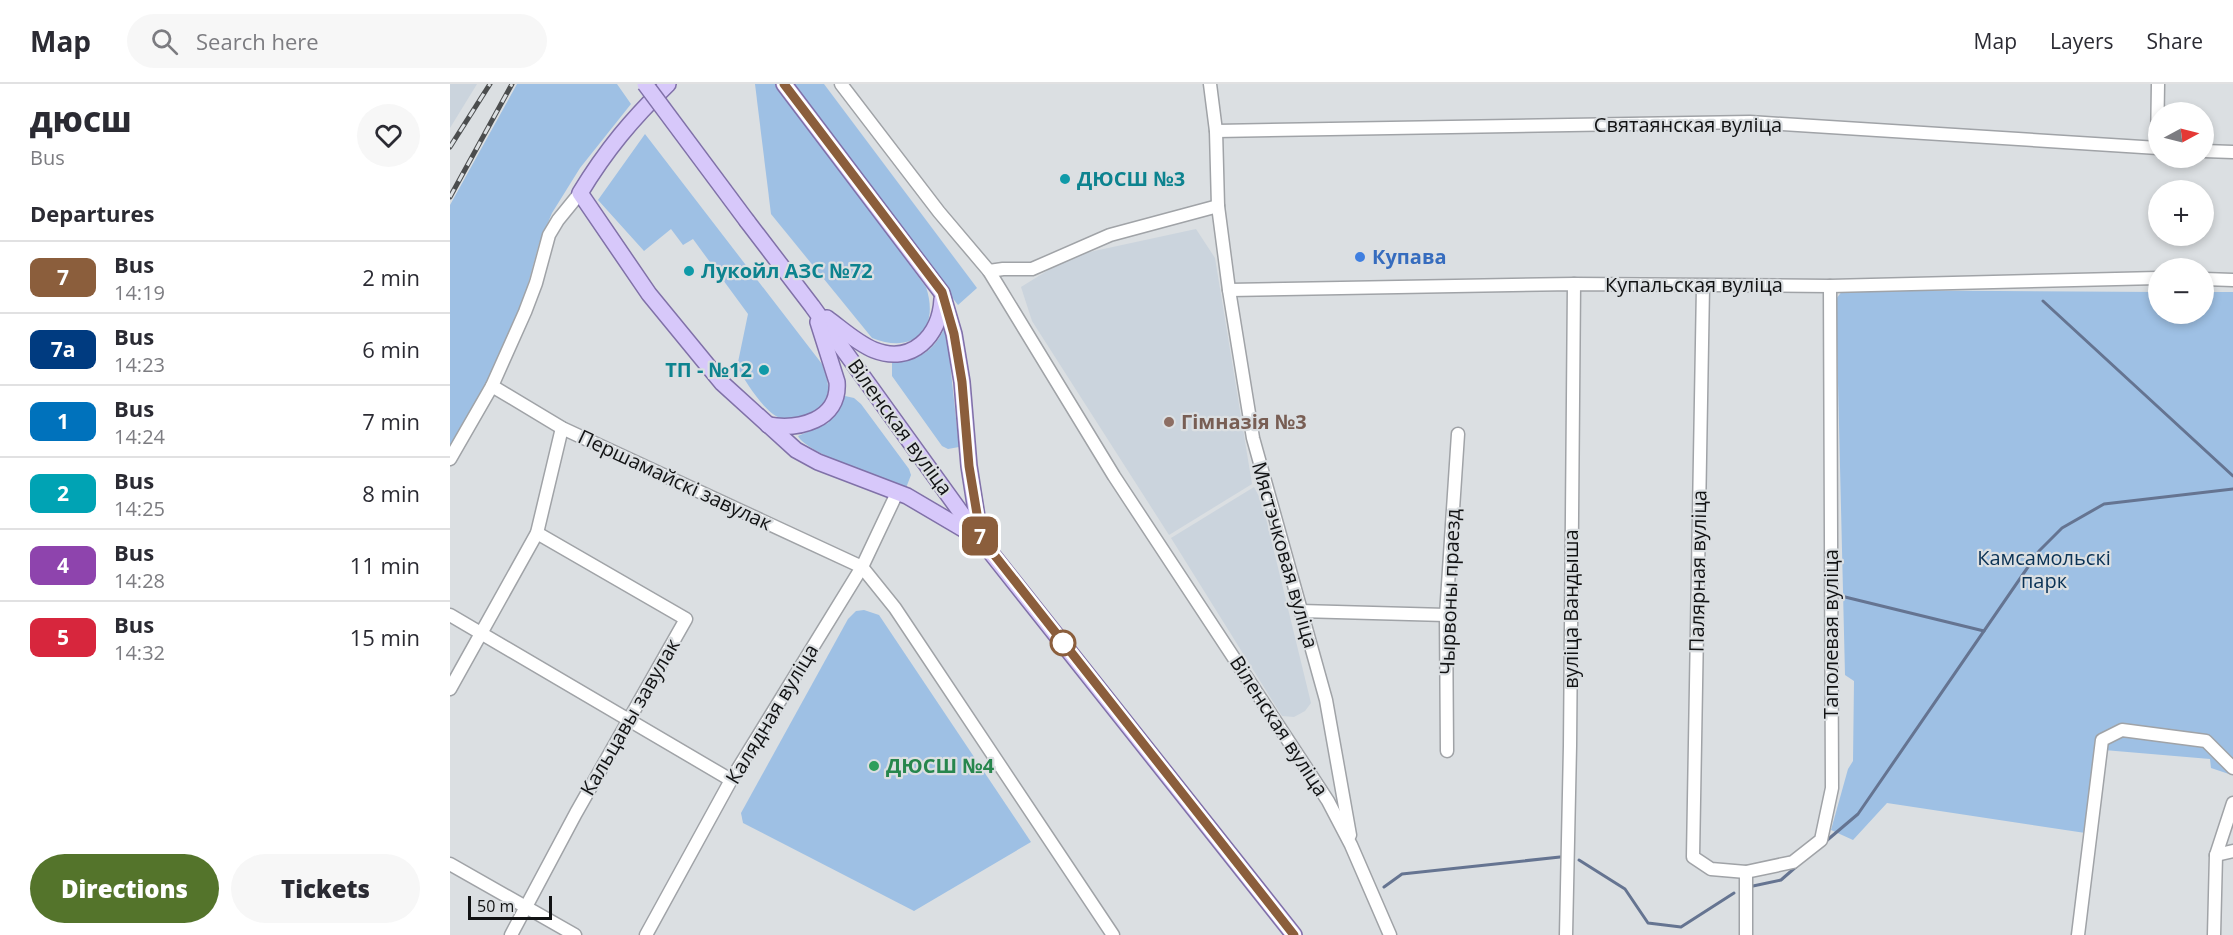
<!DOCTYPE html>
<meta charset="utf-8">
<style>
:root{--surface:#fff;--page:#f7f7f7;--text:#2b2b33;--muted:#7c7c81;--line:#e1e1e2;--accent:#54742b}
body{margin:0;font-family:"Open Sans",sans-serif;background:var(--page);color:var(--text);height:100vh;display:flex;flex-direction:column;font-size:22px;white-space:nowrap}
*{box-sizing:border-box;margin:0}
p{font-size:20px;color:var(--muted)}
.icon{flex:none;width:33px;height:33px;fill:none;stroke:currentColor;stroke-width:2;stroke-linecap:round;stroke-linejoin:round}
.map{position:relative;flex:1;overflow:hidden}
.side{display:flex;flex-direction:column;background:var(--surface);width:450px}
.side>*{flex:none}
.badge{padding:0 12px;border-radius:9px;font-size:21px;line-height:39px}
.needle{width:39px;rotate:83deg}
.controls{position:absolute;left:1698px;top:18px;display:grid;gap:12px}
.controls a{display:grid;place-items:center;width:66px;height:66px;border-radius:50%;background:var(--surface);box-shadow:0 3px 9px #0003;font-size:30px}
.scale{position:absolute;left:18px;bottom:15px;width:84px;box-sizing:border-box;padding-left:6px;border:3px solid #121314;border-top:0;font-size:16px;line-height:21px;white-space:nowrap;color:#121314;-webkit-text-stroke:4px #dbdfe2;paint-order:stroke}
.map>.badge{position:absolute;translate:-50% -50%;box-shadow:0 0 0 3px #fff}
h2{padding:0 30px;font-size:22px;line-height:54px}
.round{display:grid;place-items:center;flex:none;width:63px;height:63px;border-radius:32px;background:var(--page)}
.head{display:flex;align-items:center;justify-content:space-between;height:102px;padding:0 30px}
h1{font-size:28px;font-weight:800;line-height:45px}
.action{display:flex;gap:12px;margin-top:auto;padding:12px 30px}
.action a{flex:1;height:69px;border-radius:36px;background:var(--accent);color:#fff;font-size:24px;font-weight:800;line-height:69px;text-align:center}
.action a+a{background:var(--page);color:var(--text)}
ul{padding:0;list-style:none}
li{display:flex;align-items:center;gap:18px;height:72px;padding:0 30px;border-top:2px solid var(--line)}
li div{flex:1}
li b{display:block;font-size:22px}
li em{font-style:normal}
li .badge{min-width:66px;font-weight:700;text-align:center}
header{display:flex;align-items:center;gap:36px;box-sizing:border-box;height:84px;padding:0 30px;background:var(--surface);border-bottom:2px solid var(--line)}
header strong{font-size:28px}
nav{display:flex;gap:33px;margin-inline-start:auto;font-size:21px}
.search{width:420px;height:54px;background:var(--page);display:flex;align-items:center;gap:15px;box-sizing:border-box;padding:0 21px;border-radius:33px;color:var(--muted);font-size:22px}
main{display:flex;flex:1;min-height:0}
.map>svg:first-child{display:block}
</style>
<header>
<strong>Map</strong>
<div class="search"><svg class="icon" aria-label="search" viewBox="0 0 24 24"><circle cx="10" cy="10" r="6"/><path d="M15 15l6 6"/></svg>Search here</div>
<nav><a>Map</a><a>Layers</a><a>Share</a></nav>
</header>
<main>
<section class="side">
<div class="head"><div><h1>ДЮСШ</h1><p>Bus</p></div><a class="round"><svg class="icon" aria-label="heart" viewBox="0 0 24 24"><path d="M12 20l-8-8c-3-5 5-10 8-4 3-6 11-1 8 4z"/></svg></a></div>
<h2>Departures</h2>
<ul>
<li><span class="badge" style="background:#8b5e3c;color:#fff">7</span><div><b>Bus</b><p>14:19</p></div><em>2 min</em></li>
<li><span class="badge" style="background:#003b80;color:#fff">7а</span><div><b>Bus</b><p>14:23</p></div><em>6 min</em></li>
<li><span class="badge" style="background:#0072bc;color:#fff">1</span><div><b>Bus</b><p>14:24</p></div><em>7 min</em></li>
<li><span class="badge" style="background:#00a3b4;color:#fff">2</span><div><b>Bus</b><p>14:25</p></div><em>8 min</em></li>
<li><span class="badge" style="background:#8e44ad;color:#fff">4</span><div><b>Bus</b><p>14:28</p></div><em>11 min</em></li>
<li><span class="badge" style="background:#d7263d;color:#fff">5</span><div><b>Bus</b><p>14:32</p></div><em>15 min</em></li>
</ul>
<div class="action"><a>Directions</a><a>Tickets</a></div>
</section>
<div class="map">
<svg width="1783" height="851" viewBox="0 0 1783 851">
<rect width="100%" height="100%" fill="#dbdfe2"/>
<g fill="#cbd4dd">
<path d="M 0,0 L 27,0 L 0,44 Z"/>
<path d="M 746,145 L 765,174 L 802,400 L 719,451 L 582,237 L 571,203 L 621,172 Z"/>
<path d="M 804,403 L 812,418 L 861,619 L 855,627 L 844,633 L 832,632 L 721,454 Z"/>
</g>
<g fill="#9ec0e4">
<path d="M 67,0 L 167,0 L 181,20 L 130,84 L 102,129 L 89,160 L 72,222 L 34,308 L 0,367 L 0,121 Z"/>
<path d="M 305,0 L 327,0 L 476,203 C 490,245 464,271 422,254 L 321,130 Z"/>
<path d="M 342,0 L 374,0 L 527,204 L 508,221 L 424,112 Z"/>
<path d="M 195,50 L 372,280 C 375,289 379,298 378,308 C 374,329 349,341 330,334 C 314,328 296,298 287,283 L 298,230 L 243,155 L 233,161 L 221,145 L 194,167 L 148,116 Z"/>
<path d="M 1393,206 L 1708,208 L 1708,230 L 1754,230 L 1754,208 L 1783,208 L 1783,687 L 1779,690 L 1761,684 L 1760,675 L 1654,666 L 1642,750 L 1437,719 L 1403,756 L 1381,746 L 1398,685 L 1403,677 L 1404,597 L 1395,591 L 1386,215 Z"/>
<path d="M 496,241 L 509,363 L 498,365 L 492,362 L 442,292 L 442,278 C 471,276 484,267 496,241 Z"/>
<path d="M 395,312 L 404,314 L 411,320 L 459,385 L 461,391 L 456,404 C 435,395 357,370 348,352 L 378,339 Z"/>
<path d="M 414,526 L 429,531 L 581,758 L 464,827 L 293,739 L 291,729 L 398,535 L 406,527 Z"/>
</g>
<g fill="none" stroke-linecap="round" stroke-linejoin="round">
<g stroke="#657491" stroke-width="3">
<path d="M 1593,217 L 1783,392"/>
<path d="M 1395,513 L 1534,547"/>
<path d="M 1375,758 L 1408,730 L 1589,467 L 1612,444 L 1654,420 L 1783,405"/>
<path d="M 1129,776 L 1175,805 L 1198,839 L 1231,843 L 1284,809"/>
<path d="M 1303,802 L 1331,796 L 1347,782"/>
<path d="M 934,803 L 952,790 L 1110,773"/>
</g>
<g stroke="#a0a3a7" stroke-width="15">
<g id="minor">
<path d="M 391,0 L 489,128 L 539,187 L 664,392 L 878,717 L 901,761 L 940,851"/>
<path d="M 760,0 L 766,47 L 768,122 L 779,206 L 803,354 L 876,616 L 900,751"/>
<path d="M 766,47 L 1300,38 L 1708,64"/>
<path d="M 1707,64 L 1708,0"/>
<path d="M 1754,67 L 1783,68"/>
<path d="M 539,187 L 553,185 L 582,185 L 660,151 L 768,122"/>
<path d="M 1754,195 L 1783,196"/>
<path d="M 1253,202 L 1243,773 L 1261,785 L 1296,788 L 1343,778 L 1371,756 L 1382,704 L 1380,202"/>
<path d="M 779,206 L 1124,200 L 1380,202 L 1708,194"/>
<path d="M 42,302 L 112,344 L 412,483 L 445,524 L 663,851"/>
<path d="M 0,375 L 42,302 L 75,228 L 86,199 L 99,151 L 108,136 L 130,109"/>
<path d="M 850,527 L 996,531"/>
<path d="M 0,531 L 281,696"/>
<path d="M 0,605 L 87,449 L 112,344"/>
<path d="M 997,667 L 996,531 L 1008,350"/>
<path d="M 1766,771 L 1783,767"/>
<path d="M 0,780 L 125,851"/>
<path d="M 1296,788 L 1296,851"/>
<path d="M 61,851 L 126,729 L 236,535 L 87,449"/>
<path d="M 196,851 L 281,696 L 412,483 L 447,409"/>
<path d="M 1116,851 L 1120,662 L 1124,200"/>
<path d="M 1628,851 L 1652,656 L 1672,646 L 1756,657 L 1783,684"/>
<path d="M 1764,851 L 1766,771 L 1783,719"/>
</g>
</g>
<g stroke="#8071a8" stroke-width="18">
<g id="major">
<path d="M 218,0 C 182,35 156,66 130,109 L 199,210 L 272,299 L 346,366 L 368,378 L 457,412 L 525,452"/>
<path d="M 334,0 L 492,209 L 504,250 L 512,298 L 519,382 L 530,452"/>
<path d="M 297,137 L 362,222 L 530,455 L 844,851"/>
<path d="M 377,234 C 392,245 407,259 424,266 C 462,281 490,252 492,215"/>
<path d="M 318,341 C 348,346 390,337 387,298 L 368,238"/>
</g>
</g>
<use href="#minor" stroke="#fff" stroke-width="12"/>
<use href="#major" stroke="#d7c8fa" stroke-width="15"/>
<g stroke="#4b4d4e" stroke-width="5">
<g id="rail">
<path d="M 0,63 L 40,0"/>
<path d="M 0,113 L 62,0"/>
</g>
</g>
<use href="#rail" stroke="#dbdfe2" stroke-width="3" stroke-dasharray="9" stroke-linecap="butt"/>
<g stroke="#8071a8" stroke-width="18" stroke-linecap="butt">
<path id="major-bridge" d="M 195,0 L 297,137"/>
</g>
<use href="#major-bridge" stroke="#d7c8fa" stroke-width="15"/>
</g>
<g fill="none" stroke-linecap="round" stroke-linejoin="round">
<g stroke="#fff" stroke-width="14">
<path id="line" d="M 334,0 L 492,208 L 504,250 L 512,298 L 519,382 L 531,454 L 844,851"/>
</g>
<use href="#line" stroke="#8b5e3c" stroke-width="9"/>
</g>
<g fill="#0f9aa8" stroke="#dbdfe2" stroke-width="2">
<circle cx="615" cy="95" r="6"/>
<circle cx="239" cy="187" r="6"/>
<circle cx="314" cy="286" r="6"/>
</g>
<circle fill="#3f7fe0" stroke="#dbdfe2" stroke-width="2" cx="910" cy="173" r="6"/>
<circle fill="#8d6e63" stroke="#dbdfe2" stroke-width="2" cx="719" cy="338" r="6"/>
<circle fill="#fff" stroke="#8b5e3c" stroke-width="3" cx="613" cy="559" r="12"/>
<circle fill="#2e9e5b" stroke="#dbdfe2" stroke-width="2" cx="424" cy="682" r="6"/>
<g text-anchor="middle" stroke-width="4.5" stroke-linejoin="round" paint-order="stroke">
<g font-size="20" fill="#121314" stroke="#dbdfe2">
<text x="1238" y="48">Святаянская вуліца</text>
<text x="1244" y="208">Купальская вуліца</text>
<text transform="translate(450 343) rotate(54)" y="7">Віленская вуліца</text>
<text transform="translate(225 396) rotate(25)" y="7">Першамайскі завулак</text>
<text transform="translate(835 471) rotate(74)" y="7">Мястэчковая вуліца</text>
<text transform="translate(1248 487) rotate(-89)" y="7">Палярная вуліца</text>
<text transform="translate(1000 508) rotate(-88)" y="7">Чырвоны праезд</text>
<text transform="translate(1121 525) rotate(-90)" y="7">вуліца Вандыша</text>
<text transform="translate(1381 550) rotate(-90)" y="7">Таполевая вуліца</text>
<text transform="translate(322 630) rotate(-59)" y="7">Калядная вуліца</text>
<text transform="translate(180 633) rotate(-60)" y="7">Кальцавы завулак</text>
<text transform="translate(829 642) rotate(57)" y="7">Віленская вуліца</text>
</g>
<g font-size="20" font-weight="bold" fill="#0d838f" stroke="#dbdfe2" text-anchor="start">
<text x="627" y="102">ДЮСШ №3</text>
<text x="251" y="194">Лукойл АЗС №72</text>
<text x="302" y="293" text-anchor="end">ТП - №12</text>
</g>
<g font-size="20" font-weight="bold" fill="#366cbe" stroke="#dbdfe2" text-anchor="start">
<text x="922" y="180">Купава</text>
</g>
<g font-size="20" font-weight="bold" fill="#785e54" stroke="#dbdfe2" text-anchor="start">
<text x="731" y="345">Гімназія №3</text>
</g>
<g font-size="20" fill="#0a3255" stroke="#dbdfe2">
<text x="1594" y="481">Камсамольскі<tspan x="1594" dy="23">парк</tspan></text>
</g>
<g font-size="20" font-weight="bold" fill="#27864d" stroke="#dbdfe2" text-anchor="start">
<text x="436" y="689">ДЮСШ №4</text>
</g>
</g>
</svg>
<div class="controls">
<a><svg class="needle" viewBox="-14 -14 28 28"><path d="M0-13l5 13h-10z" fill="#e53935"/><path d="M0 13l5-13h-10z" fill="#7c7c81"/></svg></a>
<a>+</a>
<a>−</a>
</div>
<div class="scale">50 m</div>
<b class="badge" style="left:530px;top:452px;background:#8b5e3c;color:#fff">7</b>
</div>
</main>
